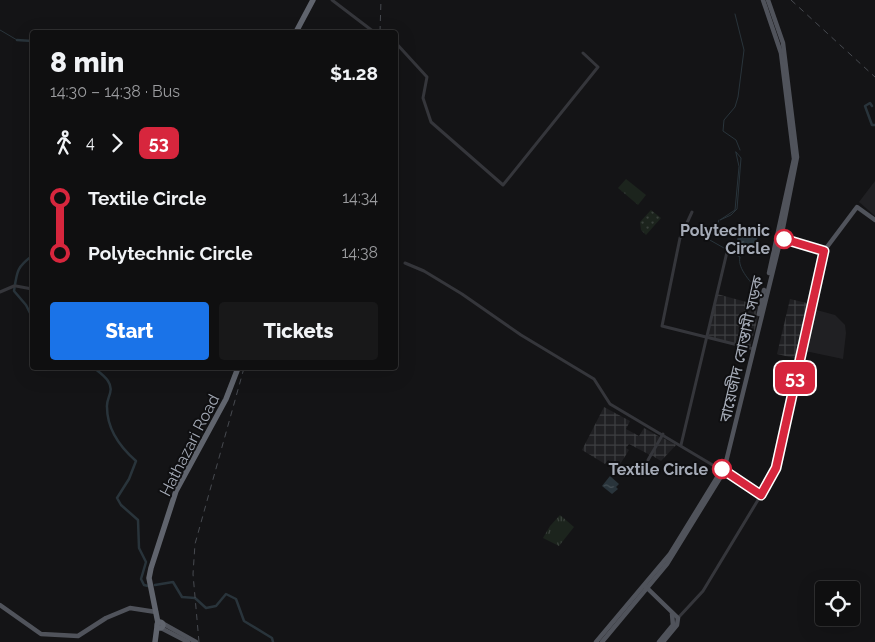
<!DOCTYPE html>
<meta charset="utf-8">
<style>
:root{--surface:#0f0f10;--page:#181819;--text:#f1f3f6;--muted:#9b9c9f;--line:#2f2f30;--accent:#1a73e8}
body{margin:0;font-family:Raleway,"Noto Sans Bengali",sans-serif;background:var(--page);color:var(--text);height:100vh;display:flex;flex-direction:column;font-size:19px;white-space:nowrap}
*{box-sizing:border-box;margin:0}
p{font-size:16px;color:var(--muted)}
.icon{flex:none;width:28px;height:28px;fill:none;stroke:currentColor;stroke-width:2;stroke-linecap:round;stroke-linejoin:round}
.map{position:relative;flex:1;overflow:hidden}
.sheet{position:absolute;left:30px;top:30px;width:368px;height:340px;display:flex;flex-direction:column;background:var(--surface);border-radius:5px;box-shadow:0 5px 20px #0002,0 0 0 1px var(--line)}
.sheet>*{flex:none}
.badge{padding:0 10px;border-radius:8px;font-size:18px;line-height:32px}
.fabs{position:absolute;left:815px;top:581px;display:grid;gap:10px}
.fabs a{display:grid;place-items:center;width:45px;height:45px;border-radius:5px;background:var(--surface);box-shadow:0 5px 20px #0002,0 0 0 1px var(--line);font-size:25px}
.map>.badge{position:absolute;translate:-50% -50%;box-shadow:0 0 0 2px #fff}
.legs{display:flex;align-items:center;gap:8px;height:55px;padding:0 20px;font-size:16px}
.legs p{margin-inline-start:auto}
.headline{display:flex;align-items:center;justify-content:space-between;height:85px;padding:0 20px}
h1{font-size:28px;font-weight:800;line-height:38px}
.action{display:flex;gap:10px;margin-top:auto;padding:10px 20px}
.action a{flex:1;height:58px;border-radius:5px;background:var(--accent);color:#fff;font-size:20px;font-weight:800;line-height:58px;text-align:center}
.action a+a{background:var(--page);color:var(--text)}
ul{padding:0 20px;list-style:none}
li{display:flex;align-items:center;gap:18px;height:55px;font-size:19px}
li i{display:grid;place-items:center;width:8px;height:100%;margin:0 6px;background:currentColor}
li i::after{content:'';width:12px;height:12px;margin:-6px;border:4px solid;border-radius:50%;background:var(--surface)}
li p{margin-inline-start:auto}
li:first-child i{background:linear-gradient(#0000 50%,currentColor 0)}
li:last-child i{background:linear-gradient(currentColor 50%,#0000 0)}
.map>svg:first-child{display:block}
</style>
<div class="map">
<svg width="875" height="642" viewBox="0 0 875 642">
<defs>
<pattern id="industrial-grid" width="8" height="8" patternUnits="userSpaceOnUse" patternTransform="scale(1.25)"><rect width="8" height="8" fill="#202023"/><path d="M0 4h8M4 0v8" fill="none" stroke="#3d3e41"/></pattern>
<pattern id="park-tufts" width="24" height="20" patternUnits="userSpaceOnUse" patternTransform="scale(1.25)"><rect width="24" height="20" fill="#1c241d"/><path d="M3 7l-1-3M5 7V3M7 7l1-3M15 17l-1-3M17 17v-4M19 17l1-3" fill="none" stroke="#3a413c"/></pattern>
<pattern id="garden-dots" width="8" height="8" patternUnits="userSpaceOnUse" patternTransform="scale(1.25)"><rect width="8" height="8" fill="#1c241d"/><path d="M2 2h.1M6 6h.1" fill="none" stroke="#3a413c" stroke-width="1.8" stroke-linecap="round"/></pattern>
<pattern id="water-ripples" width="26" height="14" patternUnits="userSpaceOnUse" patternTransform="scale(1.25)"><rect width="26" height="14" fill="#29343b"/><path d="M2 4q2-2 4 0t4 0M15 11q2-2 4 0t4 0" fill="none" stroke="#454f55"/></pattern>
</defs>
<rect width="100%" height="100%" fill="#141416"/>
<g fill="#202023">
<path d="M 875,181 L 875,216 L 859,202 Z"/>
<path d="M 813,309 L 835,315 L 845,325 L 846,333 L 843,359 L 805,351 Z"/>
</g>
<g fill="url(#industrial-grid)">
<path d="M 717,294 L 761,306 L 750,348 L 708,337 Z"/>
<path d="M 790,299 L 811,304 L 798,359 L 777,354 Z"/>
<path d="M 604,407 L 630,421 L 626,429 L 639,436 L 644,428 L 660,437 L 650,455 L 629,444 L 626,448 L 629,450 L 619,466 L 608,460 L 605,464 L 582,450 Z"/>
<path d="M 661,437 L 676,445 L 661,461 L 651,455 Z"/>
</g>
<g fill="url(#park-tufts)">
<path d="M 626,179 L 646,195 L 638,205 L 618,188 Z"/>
<path d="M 560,515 L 574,527 L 559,546 L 543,538 L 550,526 Z"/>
</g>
<path fill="url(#garden-dots)" d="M 651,210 L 661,218 L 646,235 L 641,230 L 640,222 Z"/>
<g fill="url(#water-ripples)">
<path d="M 742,232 L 756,234 L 758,237 L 754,245 L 745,250 L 737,239 Z"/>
<path d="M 610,476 L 619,484 L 616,487 L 618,489 L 612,494 L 602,486 Z"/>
</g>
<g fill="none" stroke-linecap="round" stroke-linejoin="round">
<g stroke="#29343b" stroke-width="1">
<path d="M 735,14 L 744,50 L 738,97 L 735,107 L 724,120 L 723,131 L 736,140 L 740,150"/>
<path d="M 0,30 L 17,40"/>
<path d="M 736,152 L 741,158 L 737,209 L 731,215 L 720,220 L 735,210 L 739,167 Z"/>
<path d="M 719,220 L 717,225 L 707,234 L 708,239 L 740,257 C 737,269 752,283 760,293"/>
</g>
<g stroke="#29343b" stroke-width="2.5">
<path d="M 17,40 L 32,41"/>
<path d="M 872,106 L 870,103 L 865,106 L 872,125 L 875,125"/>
<path d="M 32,256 C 17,267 17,271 14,291 L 26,305 L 32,317"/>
<path d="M 94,368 C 99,372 105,376 108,381 C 115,391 106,398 107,407 C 107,430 120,447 136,461 L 129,479 L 117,498 L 121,505 L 138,520 L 139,548 L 146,562 L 141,579 L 144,585 L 148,586"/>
<path d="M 155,585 L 173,582 L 182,597 L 195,598 L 206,608 L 216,606 L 226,594 L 236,599 L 244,621 L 272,638 L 273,642"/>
</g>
<g stroke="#35363b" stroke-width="3">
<path d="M 332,0 L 374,32"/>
<path d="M 395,42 L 427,77 L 423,98 L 431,122 L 503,185 L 598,67 L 583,53"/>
<path d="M 692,212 L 680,238 L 662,326 L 754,349"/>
<path d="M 781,238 L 819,247 L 824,251"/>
<path d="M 405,263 L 424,271 L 462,294 L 521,335 L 594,379 L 610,404 L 721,470"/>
<path d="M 16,286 L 32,289"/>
<path d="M 0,292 L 14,286"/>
<path d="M 681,445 L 727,252"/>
<path d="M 648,460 L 663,434"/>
<path d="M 678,618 L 703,591 L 761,495 L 724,472"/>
</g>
<g stroke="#50535b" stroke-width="4.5">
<path d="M 763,0 L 781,53 L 794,159 L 769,273"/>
<path d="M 759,314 L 764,290"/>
<path d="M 724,470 L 781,238 L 797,157 L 783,43 L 768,0"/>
<path d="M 761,495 L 776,468 L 824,251 L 857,207 L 875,220"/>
<path d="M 645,586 L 678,618 L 677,625 L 663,642"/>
<path d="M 0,605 L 41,634 L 78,636 L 106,618 L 130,608 L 156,612"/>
<path d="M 162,623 L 196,642"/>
<path d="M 161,628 L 188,642"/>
<path d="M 596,642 L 670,554 L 721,471"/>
<path d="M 602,642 L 667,564 L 720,478"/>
<path d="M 659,642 L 673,625 L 672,614"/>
</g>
<g stroke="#60646d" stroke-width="5.5">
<path d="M 296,32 L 313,0"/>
<circle cx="160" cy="625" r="3"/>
<path d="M 158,623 L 149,578 L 151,568 L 176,491 L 226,399 L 238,368"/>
<path d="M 155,642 L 157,627"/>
</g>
<g stroke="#474a50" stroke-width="1" stroke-dasharray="6 5" stroke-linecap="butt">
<path d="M 791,0 L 875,77"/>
<path d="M 380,32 L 381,0"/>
<path d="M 199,642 L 193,574 L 195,544 L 244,368"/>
</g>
</g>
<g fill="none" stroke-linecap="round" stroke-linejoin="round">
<g stroke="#fff" stroke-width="11">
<path id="line-1" d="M 722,469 L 761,495 L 776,468 L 824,251 L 784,239"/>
</g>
<use href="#line-1" stroke="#d7263d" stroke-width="8"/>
</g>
<g fill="#fff" stroke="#d7263d" stroke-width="2.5">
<circle cx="784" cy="239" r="9"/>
<circle cx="722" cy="469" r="9"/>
</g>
<g text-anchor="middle" stroke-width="4" stroke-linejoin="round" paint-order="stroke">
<g font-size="16" font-weight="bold" fill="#a5abb7" stroke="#0f0f11" text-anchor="end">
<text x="770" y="236">Polytechnic<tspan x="770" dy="18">Circle</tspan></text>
<text x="708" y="475">Textile Circle</text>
</g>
<g font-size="16" fill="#a5abb7" stroke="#0f0f11">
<text transform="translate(741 349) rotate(-77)" y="6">বায়েজীদ বোস্তামী সড়ক</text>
<text transform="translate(189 445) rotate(-63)" y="6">Hathazari Road</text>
</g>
</g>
</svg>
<div class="fabs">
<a><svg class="icon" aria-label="locate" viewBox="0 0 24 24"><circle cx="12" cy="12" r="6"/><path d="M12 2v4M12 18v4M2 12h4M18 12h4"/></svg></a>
</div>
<b class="badge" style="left:795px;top:378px;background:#d7263d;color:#fff">53</b>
<section class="sheet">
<div class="headline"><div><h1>8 min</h1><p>14:30 – 14:38 · Bus</p></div><b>$1.28</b></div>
<div class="legs"><svg class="icon" aria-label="walk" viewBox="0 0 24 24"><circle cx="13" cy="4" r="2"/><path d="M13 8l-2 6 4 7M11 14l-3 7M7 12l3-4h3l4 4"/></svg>4<svg class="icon" aria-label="forward" viewBox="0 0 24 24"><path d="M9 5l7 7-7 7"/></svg><b class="badge" style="background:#d7263d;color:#fff">53</b></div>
<ul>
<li><i style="color:#d7263d"></i><b>Textile Circle</b><p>14:34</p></li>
<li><i style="color:#d7263d"></i><b>Polytechnic Circle</b><p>14:38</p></li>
</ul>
<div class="action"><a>Start</a><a>Tickets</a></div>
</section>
</div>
